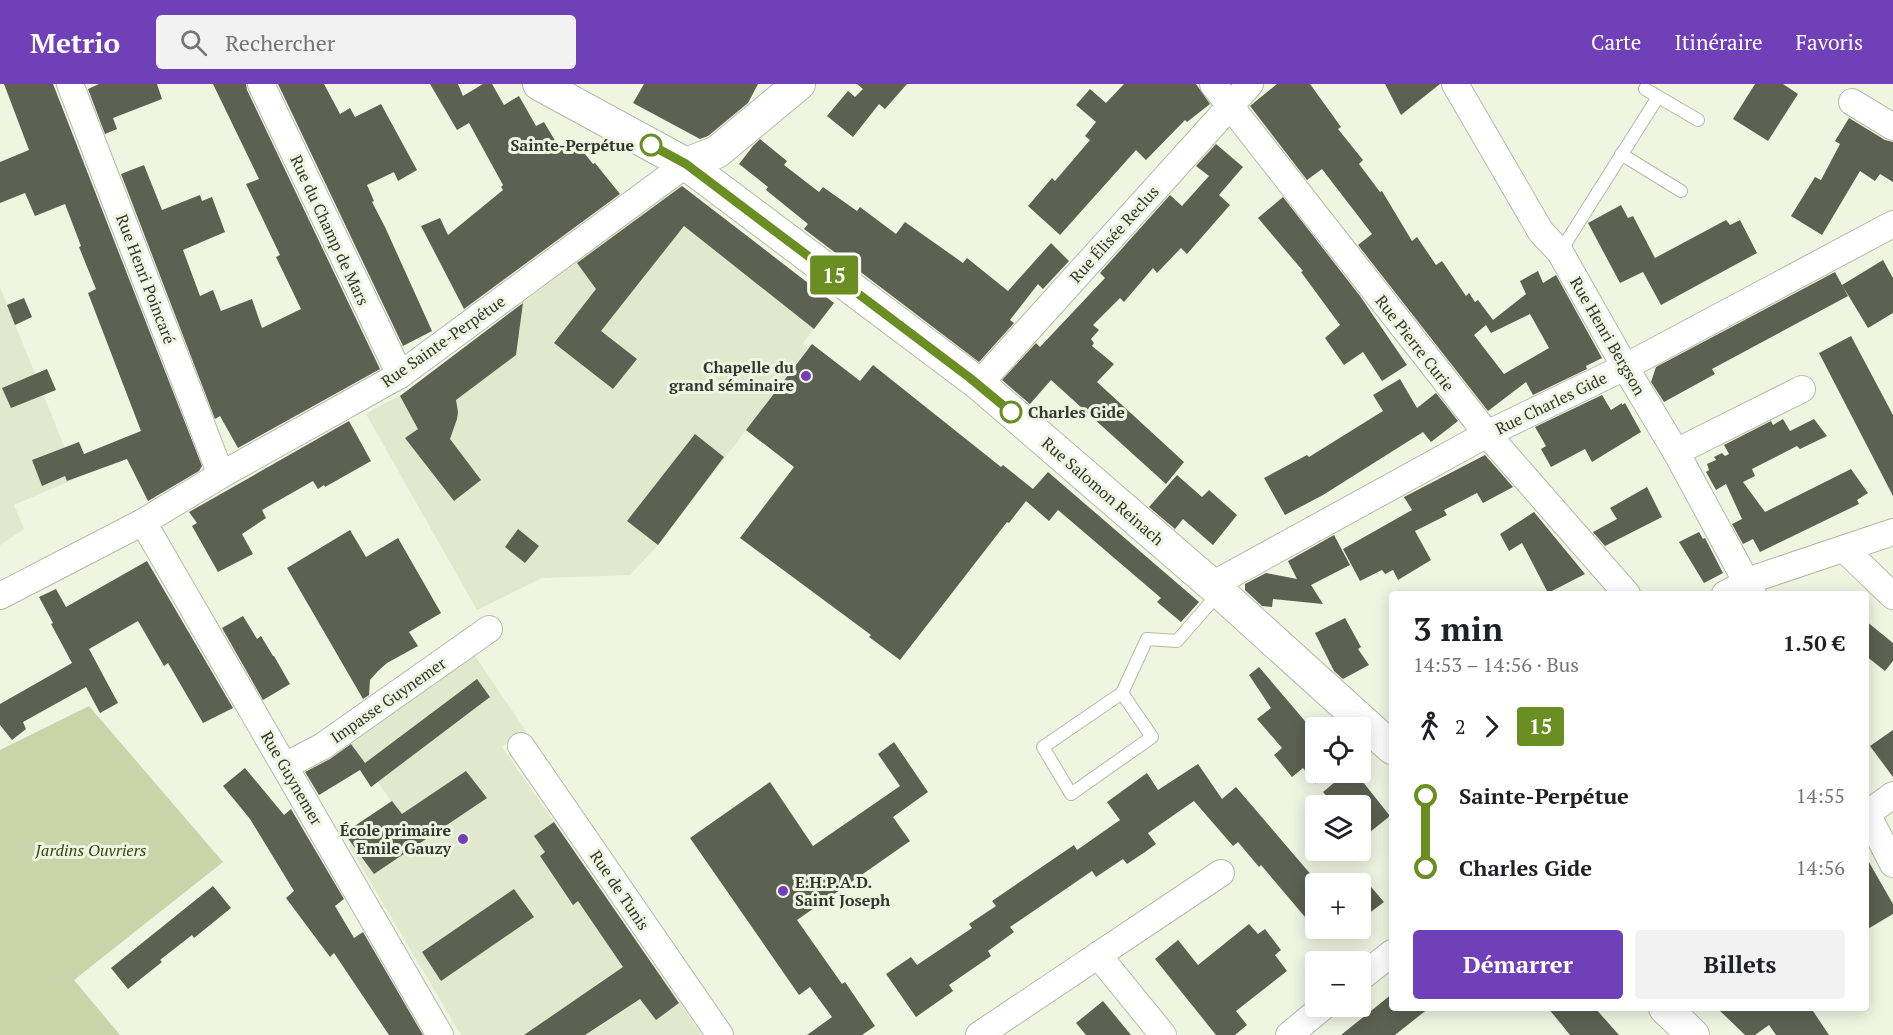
<!DOCTYPE html>
<html lang="fr">
<meta charset="utf-8">
<style>
:root{--surface:#fff;--page:#f2f2f2;--text:#202124;--muted:#757577;--accent:#7040b8}
body{margin:0;font-family:"PT Serif",serif;background:var(--page);color:var(--text);height:100vh;display:flex;flex-direction:column;font-size:22px;white-space:nowrap}
*{box-sizing:border-box;margin:0}
p{font-size:20px;color:var(--muted)}
.icon{flex:none;width:33px;height:33px;fill:none;stroke:currentColor;stroke-width:2;stroke-linecap:round;stroke-linejoin:round}
.map{position:relative;flex:1;overflow:hidden}
.panel{position:absolute;left:1389px;top:507px;width:480px;height:420px;display:flex;flex-direction:column;background:var(--surface);border-radius:6px;box-shadow:0 3px 15px #0003}
.panel>*{flex:none}
.badge{padding:0 12px;border-radius:4px;font-size:21px;line-height:39px}
.tools{position:absolute;left:1305px;top:633px;display:grid;gap:12px}
.tools a{display:grid;place-items:center;width:66px;height:66px;border-radius:6px;background:var(--surface);box-shadow:0 3px 15px #0003;font-size:30px}
.map>.badge{position:absolute;translate:-50% -50%;box-shadow:0 0 0 3px #fff}
.legs{display:flex;align-items:center;gap:9px;height:66px;padding:0 24px;font-size:20px}
.legs p{margin-inline-start:auto}
.headline{display:flex;align-items:center;justify-content:space-between;height:102px;padding:0 24px}
h1{font-size:33px;font-weight:800;line-height:45px}
.action{display:flex;gap:12px;margin-top:auto;padding:12px 24px}
.action a{flex:1;height:69px;border-radius:6px;background:var(--accent);color:#fff;font-size:24px;font-weight:800;line-height:69px;text-align:center}
.action a+a{background:var(--page);color:var(--text)}
ul{padding:0 24px;list-style:none}
li{display:flex;align-items:center;gap:21px;height:72px;font-size:22px}
li i{display:grid;place-items:center;width:9px;height:100%;margin:0 8px;background:currentColor}
li i::after{content:'';width:15px;height:15px;margin:-8px;border:4px solid;border-radius:50%;background:var(--surface)}
li p{margin-inline-start:auto}
li:first-child i{background:linear-gradient(#0000 50%,currentColor 0)}
li:last-child i{background:linear-gradient(currentColor 50%,#0000 0)}
header{display:flex;align-items:center;gap:36px;box-sizing:border-box;height:84px;padding:0 30px;background:var(--accent);color:#fff}
header strong{font-size:28px}
nav{display:flex;gap:33px;margin-inline-start:auto;font-size:21px}
.search{width:420px;height:54px;background:var(--page);display:flex;align-items:center;gap:15px;box-sizing:border-box;padding:0 21px;border-radius:6px;color:var(--muted);font-size:22px}
.map>svg:first-child{display:block}
</style>
<header>
<strong>Metrio</strong>
<div class="search"><svg class="icon" aria-label="search" viewBox="0 0 24 24"><circle cx="10" cy="10" r="6"/><path d="M15 15l6 6"/></svg>Rechercher</div>
<nav><a>Carte</a><a>Itinéraire</a><a>Favoris</a></nav>
</header>
<div class="map">
<svg width="1893" height="951" viewBox="0 0 1893 951">
<rect width="100%" height="100%" fill="#f0f5e2"/>
<g fill="#e1e8ce">
<path d="M 680,100 L 834,219 L 804,258 L 803,260 L 808,264 L 776,305 L 777,306 L 658,461 L 630,491 L 542,494 L 477,526 L 366,330 L 405,308 Z"/>
<path d="M 0,203 L 77,394 L 14,421 L 24,445 L 0,461 Z"/>
<path d="M 471,566 L 526,647 L 502,663 L 702,951 L 461,951 L 349,762 L 399,728 L 348,656 Z"/>
</g>
<path fill="#cad4a9" d="M 89,622 L 223,778 L 74,896 L 120,951 L 0,951 L 0,666 Z"/>
<g fill="#5d6151" fill-rule="evenodd">
<path d="M 4,0 L 53,0 L 202,382 L 199,387 L 148,417 L 127,375 L 67,397 L 65,392 L 42,402 L 32,376 L 79,358 L 84,370 L 141,347 L 88,209 L 96,205 L 79,163 L 81,162 L 65,120 L 35,132 L 25,109 L 0,119 L 0,78 L 29,66 Z"/>
<path d="M 99,0 L 157,0 L 162,15 L 113,34 L 117,45 L 105,50 L 88,5 Z"/>
<path d="M 213,0 L 246,0 L 247,6 L 380,285 L 238,364 L 220,332 L 215,335 L 121,90 L 144,81 L 162,126 L 200,111 L 202,117 L 212,113 L 225,148 L 183,166 L 200,212 L 213,206 L 221,227 L 252,215 L 262,244 L 301,225 L 276,173 L 280,171 L 246,100 L 259,95 Z"/>
<path d="M 278,0 L 324,0 L 340,30 L 350,24 L 355,33 L 381,20 L 417,86 L 398,97 L 394,88 L 367,101 L 374,117 L 372,118 L 385,143 L 432,247 L 403,262 Z"/>
<path d="M 430,0 L 458,0 L 463,12 L 483,0 L 492,0 L 504,21 L 519,12 L 536,42 L 544,38 L 560,65 L 573,55 L 593,80 L 595,79 L 620,110 L 464,225 L 421,142 L 440,134 L 448,151 L 503,106 L 501,103 L 503,101 L 469,39 L 457,46 Z"/>
<path d="M 644,0 L 758,0 L 748,19 L 708,52 L 700,55 L 633,19 Z"/>
<path d="M 857,0 L 907,0 L 885,25 L 879,20 L 853,53 L 827,32 L 848,7 L 855,13 L 863,5 Z"/>
<path d="M 1124,0 L 1196,0 L 1210,20 L 1187,38 L 1185,36 L 1146,76 L 1136,66 L 1060,151 L 1028,122 L 1052,94 L 1055,97 L 1090,56 L 1085,52 L 1096,38 L 1076,21 L 1090,5 L 1106,19 Z"/>
<path d="M 1277,0 L 1310,0 L 1341,43 L 1338,45 L 1363,76 L 1359,80 L 1380,108 L 1382,107 L 1412,157 L 1417,153 L 1436,181 L 1442,177 L 1466,212 L 1469,209 L 1475,218 L 1478,216 L 1493,236 L 1526,210 L 1520,197 L 1538,187 L 1543,199 L 1556,191 L 1602,274 L 1586,282 L 1587,285 L 1533,311 L 1526,298 L 1488,327 L 1358,161 L 1372,150 L 1322,85 L 1307,96 L 1250,22 ZM 1530,230 L 1549,264 L 1504,290 L 1474,251 L 1486,241 L 1491,249 Z"/>
<path d="M 1385,0 L 1440,0 L 1401,31 Z"/>
<path d="M 1755,0 L 1783,0 L 1798,10 L 1768,57 L 1733,35 Z"/>
<path d="M 1849,34 L 1885,56 L 1893,58 L 1893,98 L 1880,90 L 1875,97 L 1860,87 L 1822,151 L 1791,132 L 1815,93 L 1821,96 L 1840,60 L 1835,57 Z"/>
<path d="M 760,55 L 787,77 L 784,81 L 819,108 L 823,103 L 857,127 L 860,123 L 896,150 L 905,138 L 963,179 L 967,174 L 1008,207 L 1051,159 L 1069,177 L 1043,205 L 1038,200 L 1010,236 L 1014,239 L 979,278 L 804,145 L 808,140 L 766,106 L 768,103 L 739,80 L 753,62 Z"/>
<path d="M 1216,60 L 1243,83 L 1219,111 L 1230,121 L 1187,170 L 1181,164 L 1157,189 L 1153,184 L 1124,218 L 1120,214 L 1093,241 L 1099,246 L 1091,255 L 1094,259 L 1092,262 L 1114,280 L 1097,298 L 1184,378 L 1166,400 L 1051,296 L 1030,320 L 1002,296 L 1036,259 L 1040,263 L 1105,194 L 1100,189 L 1170,111 L 1182,122 L 1209,92 L 1196,82 Z"/>
<path d="M 682,102 L 834,219 L 814,245 L 684,142 L 601,247 L 637,275 L 613,305 L 554,259 L 596,205 L 577,179 Z"/>
<path d="M 1283,113 L 1360,212 L 1407,281 L 1382,297 L 1363,268 L 1344,281 L 1325,254 L 1340,241 L 1301,188 L 1303,187 L 1258,134 Z"/>
<path d="M 1621,121 L 1628,134 L 1633,132 L 1655,174 L 1726,136 L 1730,141 L 1740,136 L 1757,169 L 1661,221 L 1643,188 L 1620,199 L 1588,139 Z"/>
<path d="M 1883,176 L 1893,194 L 1893,229 L 1868,244 L 1842,201 L 1848,212 L 1712,285 L 1715,290 L 1664,318 L 1651,298 L 1656,283 L 1835,188 L 1842,201 Z"/>
<path d="M 24,214 L 32,233 L 15,241 L 7,221 Z"/>
<path d="M 523,219 L 516,271 L 456,316 L 458,328 L 457,335 L 450,355 L 481,396 L 454,417 L 405,354 L 418,345 L 400,312 Z"/>
<path d="M 1851,252 L 1893,331 L 1893,412 L 1819,269 Z"/>
<path d="M 812,260 L 860,297 L 873,281 L 1001,383 L 1003,381 L 1033,405 L 1048,388 L 1199,518 L 1181,538 L 1157,518 L 1161,514 L 1058,426 L 1049,437 L 1026,417 L 1009,439 L 1007,438 L 900,576 L 869,553 L 871,551 L 740,454 L 794,383 L 746,346 Z"/>
<path d="M 47,285 L 56,306 L 11,324 L 2,304 Z"/>
<path d="M 1400,295 L 1417,324 L 1436,309 L 1458,337 L 1431,358 L 1423,348 L 1323,411 L 1285,431 L 1264,394 L 1307,371 L 1309,373 L 1383,327 L 1373,311 Z"/>
<path d="M 1602,311 L 1611,326 L 1622,319 L 1622,321 L 1625,319 L 1641,348 L 1592,378 L 1585,365 L 1551,383 L 1541,365 L 1546,362 L 1535,343 Z"/>
<path d="M 1783,335 L 1790,347 L 1814,335 L 1827,352 L 1800,365 L 1797,362 L 1752,385 L 1755,392 L 1743,398 L 1765,428 L 1851,385 L 1868,409 L 1857,416 L 1859,420 L 1760,468 L 1753,455 L 1743,460 L 1732,440 L 1742,435 L 1726,400 L 1716,406 L 1706,388 L 1709,386 L 1707,380 L 1716,376 L 1714,373 L 1722,369 L 1725,372 L 1729,370 L 1724,361 L 1771,337 L 1773,341 Z"/>
<path d="M 349,337 L 371,377 L 325,403 L 324,401 L 318,405 L 313,397 L 262,426 L 266,434 L 242,450 L 253,470 L 218,488 L 192,442 L 197,439 L 189,428 Z"/>
<path d="M 695,350 L 724,373 L 658,461 L 627,437 Z"/>
<path d="M 1485,371 L 1513,403 L 1483,419 L 1477,409 L 1444,426 L 1447,431 L 1415,447 L 1431,476 L 1398,496 L 1393,486 L 1385,490 L 1382,486 L 1360,497 L 1343,465 L 1412,426 L 1404,413 Z"/>
<path d="M 1177,391 L 1202,413 L 1209,406 L 1237,431 L 1213,461 L 1183,435 L 1175,445 L 1149,423 Z"/>
<path d="M 1647,403 L 1662,433 L 1605,462 L 1593,448 L 1617,435 L 1610,424 Z"/>
<path d="M 1534,428 L 1585,490 L 1548,509 L 1522,459 L 1509,467 L 1500,450 Z"/>
<path d="M 518,445 L 539,462 L 525,479 L 505,463 Z"/>
<path d="M 350,446 L 366,473 L 398,454 L 441,529 L 409,548 L 418,562 L 387,579 L 378,587 L 370,596 L 369,611 L 363,615 L 287,484 Z"/>
<path d="M 1699,448 L 1703,455 L 1705,454 L 1723,489 L 1704,499 L 1679,458 Z"/>
<path d="M 1334,451 L 1350,481 L 1311,501 L 1323,520 L 1273,515 L 1272,523 L 1262,522 L 1245,506 L 1245,500 L 1266,489 L 1297,495 L 1288,477 Z"/>
<path d="M 147,477 L 233,624 L 203,639 L 168,579 L 164,582 L 138,537 L 89,565 L 118,619 L 100,629 L 86,603 L 23,638 L 26,645 L 12,656 L 0,641 L 0,620 L 72,579 L 51,540 L 53,539 L 39,513 L 56,505 L 66,523 Z"/>
<path d="M 243,532 L 257,555 L 261,552 L 273,572 L 274,572 L 290,600 L 263,616 L 222,544 Z"/>
<path d="M 1345,534 L 1361,563 L 1358,565 L 1369,581 L 1343,595 L 1334,587 L 1315,549 Z"/>
<path d="M 1866,537 L 1893,559 L 1893,577 L 1885,587 L 1866,572 Z"/>
<path d="M 1259,583 L 1316,650 L 1316,700 L 1303,684 L 1292,693 L 1274,671 L 1282,664 L 1257,635 L 1271,624 L 1249,591 Z"/>
<path d="M 477,595 L 490,613 L 371,703 L 360,686 L 319,711 L 305,688 L 330,675 L 351,660 L 365,679 Z"/>
<path d="M 1893,646 L 1893,693 L 1870,662 Z"/>
<path d="M 894,658 L 928,708 L 893,733 L 910,757 L 797,836 L 842,900 L 845,898 L 875,942 L 862,951 L 807,951 L 832,933 L 810,903 L 799,911 L 690,754 L 770,698 L 813,762 L 900,702 L 878,670 Z"/>
<path d="M 1198,680 L 1222,715 L 1236,703 L 1319,800 L 1316,800 L 1316,846 L 1261,781 L 1259,783 L 1238,758 L 1233,762 L 1194,717 L 1148,749 L 1156,760 L 1145,768 L 1127,780 L 1123,775 L 1096,793 L 1092,787 L 1010,843 L 1014,848 L 988,867 L 991,872 L 949,901 L 953,907 L 916,933 L 886,890 L 911,873 L 917,881 L 972,844 L 969,840 L 996,822 L 992,817 L 1074,761 L 1077,766 L 1120,736 L 1107,718 L 1147,689 L 1158,706 Z"/>
<path d="M 245,684 L 284,731 L 291,725 L 344,815 L 335,822 L 354,854 L 363,848 L 423,951 L 389,951 L 334,869 L 330,873 L 286,814 L 294,807 L 250,735 L 223,702 Z"/>
<path d="M 466,687 L 487,714 L 374,790 L 344,749 L 392,717 L 402,730 Z"/>
<path d="M 1347,688 L 1355,688 L 1390,732 L 1360,756 L 1360,722 L 1334,722 L 1323,708 Z"/>
<path d="M 554,738 L 679,919 L 656,936 L 640,915 L 585,951 L 524,951 L 623,883 L 578,817 L 573,821 L 540,772 L 545,768 L 534,752 Z"/>
<path d="M 1866,773 L 1893,820 L 1893,830 L 1866,846 Z"/>
<path d="M 1360,790 L 1384,818 L 1360,836 Z"/>
<path d="M 213,802 L 231,824 L 194,854 L 192,851 L 160,876 L 162,878 L 128,905 L 111,884 Z"/>
<path d="M 514,805 L 534,833 L 441,897 L 422,868 Z"/>
<path d="M 1249,840 L 1258,850 L 1265,845 L 1281,866 L 1275,871 L 1287,887 L 1236,927 L 1247,941 L 1235,951 L 1216,951 L 1155,875 L 1178,856 L 1198,881 Z"/>
<path d="M 1392,910 L 1392,924 L 1429,924 L 1395,951 L 1341,951 Z"/>
<path d="M 1103,917 L 1131,951 L 1086,951 L 1076,939 Z"/>
<path d="M 1548,924 L 1595,924 L 1619,951 L 1570,951 Z"/>
<path d="M 1717,924 L 1811,924 L 1829,951 L 1776,951 L 1769,941 L 1755,951 L 1745,951 Z"/>
</g>
<g fill="none" stroke-linecap="round" stroke-linejoin="round">
<g stroke="#b5b9a7" stroke-width="14">
<g id="service">
<path d="M 1645,5 L 1698,36"/>
<path d="M 1621,70 L 1681,107"/>
<path d="M 1560,168 L 1658,13"/>
<path d="M 1122,609 L 1152,653 L 1071,710 L 1043,663 L 1122,609 L 1147,555 L 1177,557 L 1219,509"/>
</g>
</g>
<g stroke="#b5b9a7" stroke-width="28">
<g id="minor">
<path d="M 70,0 L 221,391"/>
<path d="M 261,0 L 400,291"/>
<path d="M 1213,0 L 1487,350 L 1627,510"/>
<path d="M 1455,0 L 1541,148 L 1560,168 L 1625,283 L 1676,368 L 1753,510"/>
<path d="M 1852,18 L 1893,43"/>
<path d="M 979,300 L 1250,0"/>
<path d="M 1676,368 L 1802,305"/>
<path d="M 143,438 L 440,951"/>
<path d="M 1844,465 L 1893,512"/>
<path d="M 1212,501 L 1487,350 L 1625,283 L 1893,140"/>
<path d="M 1725,510 L 1756,494 L 1893,448"/>
<path d="M 0,512 L 143,438 L 221,391 L 400,291 L 686,80"/>
<path d="M 521,662 L 720,951"/>
<path d="M 285,682 L 323,662 L 489,545"/>
<path d="M 1866,728 L 1893,780"/>
<path d="M 1867,730 L 1893,711"/>
<path d="M 1098,871 L 1163,951"/>
<path d="M 1360,894 L 1392,869"/>
<path d="M 979,951 L 1221,789"/>
<path d="M 1289,951 L 1324,922"/>
</g>
</g>
<g stroke="#b5b9a7" stroke-width="34">
<g id="tertiary">
<path d="M 539,0 L 686,80 L 979,300 L 1212,501 L 1392,664"/>
<path d="M 686,80 L 717,68 L 799,0"/>
<path d="M 1665,924 L 1693,951"/>
</g>
</g>
<use href="#service" stroke="#fff" stroke-width="12"/>
<use href="#minor" stroke="#fff" stroke-width="26"/>
<use href="#tertiary" stroke="#fff" stroke-width="32"/>
</g>
<g fill="none" stroke-linecap="round" stroke-linejoin="round">
<g stroke="#fff" stroke-width="14">
<path id="line-1" d="M 651,61 L 686,80 L 970,294 L 1011,328"/>
</g>
<use href="#line-1" stroke="#6b8e23" stroke-width="9"/>
</g>
<g fill="#fff" stroke="#6b8e23" stroke-width="3">
<circle cx="651" cy="61" r="10"/>
<circle cx="1011" cy="328" r="10"/>
</g>
<g fill="#7040b8" stroke="#f0f5e2" stroke-width="2">
<circle cx="806" cy="292" r="6"/>
<circle cx="463" cy="755" r="6"/>
<circle cx="783" cy="807" r="6"/>
</g>
<g text-anchor="middle" stroke-width="6" stroke-linejoin="round" paint-order="stroke">
<g font-size="16" font-weight="bold" fill="#35362f" stroke="#f0f5e2" text-anchor="end">
<text x="634" y="67">Sainte-Perpétue</text>
<text x="1028" y="334" text-anchor="start">Charles Gide</text>
</g>
<g font-size="16" fill="#35362f" stroke="#f0f5e2">
<text transform="translate(330 146) rotate(65)" y="6">Rue du Champ de Mars</text>
<text transform="translate(1114 150) rotate(-48)" y="6">Rue Élisée Reclus</text>
<text transform="translate(146 195) rotate(69)" y="6">Rue Henri Poincaré</text>
<text transform="translate(1608 252) rotate(60)" y="6">Rue Henri Bergson</text>
<text transform="translate(443 257) rotate(-35)" y="6">Rue Sainte-Perpétue</text>
<text transform="translate(1415 259) rotate(52)" y="6">Rue Pierre Curie</text>
<text transform="translate(1551 319) rotate(-26)" y="6">Rue Charles Gide</text>
<text transform="translate(1103 407) rotate(41)" y="6">Rue Salomon Reinach</text>
<text transform="translate(388 616) rotate(-35)" y="6">Impasse Guynemer</text>
<text transform="translate(292 694) rotate(60)" y="6">Rue Guynemer</text>
<text transform="translate(620 806) rotate(56)" y="6">Rue de Tunis</text>
</g>
<g font-size="16" font-weight="bold" fill="#35362f" stroke="#f0f5e2" text-anchor="end">
<text x="794" y="289">Chapelle du<tspan x="794" dy="18">grand séminaire</tspan></text>
<text x="451" y="752">École primaire<tspan x="451" dy="18">Emile Gauzy</tspan></text>
<text x="795" y="804" text-anchor="start">E.H.P.A.D.<tspan x="795" dy="18">Saint Joseph</tspan></text>
</g>
<g font-size="16" font-style="italic" fill="#3a420f" stroke="#f0f5e2">
<text x="91" y="772">Jardins Ouvriers</text>
</g>
</g>
</svg>
<div class="tools">
<a><svg class="icon" aria-label="locate" viewBox="0 0 24 24"><circle cx="12" cy="12" r="6"/><path d="M12 2v4M12 18v4M2 12h4M18 12h4"/></svg></a>
<a><svg class="icon" aria-label="layers" viewBox="0 0 24 24"><path d="M12 4l9 5-9 5-9-5zM3 14l9 5 9-5"/></svg></a>
<a>+</a>
<a>−</a>
</div>
<b class="badge" style="left:834px;top:191px;background:#6b8e23;color:#fff">15</b>
<section class="panel">
<div class="headline"><div><h1>3 min</h1><p>14:53 – 14:56 · Bus</p></div><b>1.50 €</b></div>
<div class="legs"><svg class="icon" aria-label="walk" viewBox="0 0 24 24"><circle cx="13" cy="4" r="2"/><path d="M13 8l-2 6 4 7M11 14l-3 7M7 12l3-4h3l4 4"/></svg>2<svg class="icon" aria-label="forward" viewBox="0 0 24 24"><path d="M9 5l7 7-7 7"/></svg><b class="badge" style="background:#6b8e23;color:#fff">15</b></div>
<ul>
<li><i style="color:#6b8e23"></i><b>Sainte-Perpétue</b><p>14:55</p></li>
<li><i style="color:#6b8e23"></i><b>Charles Gide</b><p>14:56</p></li>
</ul>
<div class="action"><a>Démarrer</a><a>Billets</a></div>
</section>
</div>
